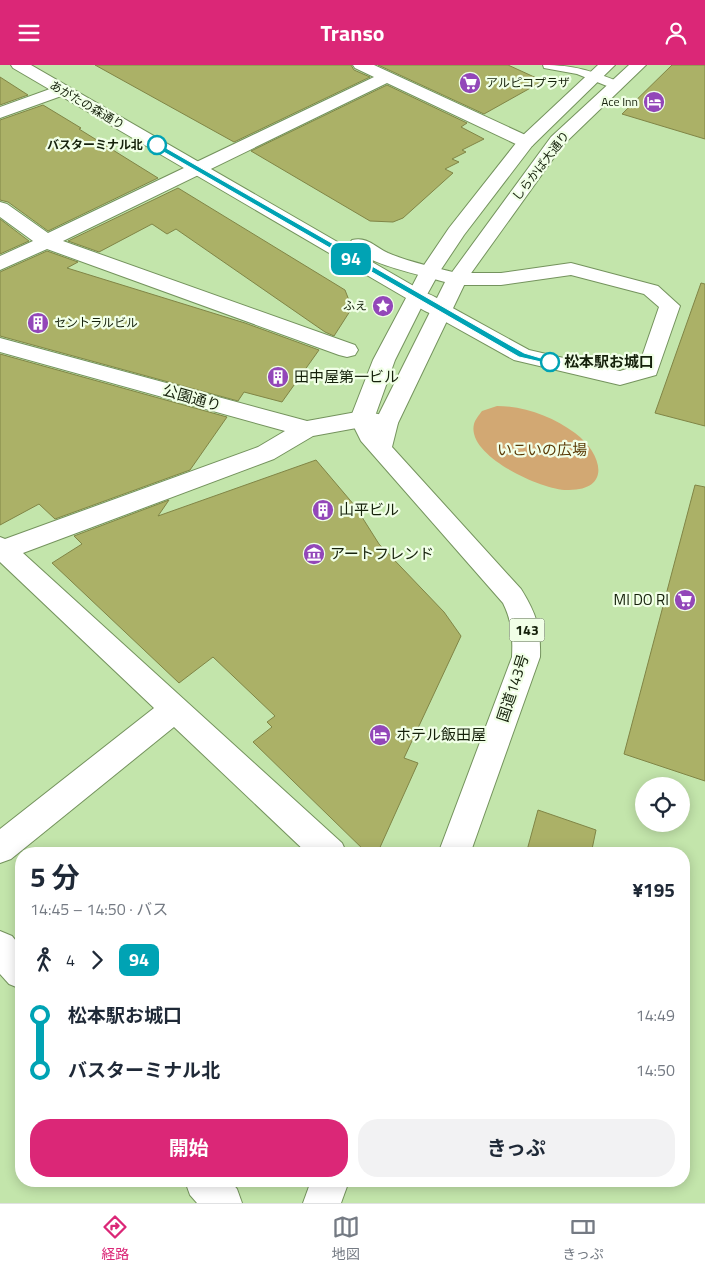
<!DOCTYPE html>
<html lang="ja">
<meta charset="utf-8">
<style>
:root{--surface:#fff;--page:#f2f2f3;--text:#1f2937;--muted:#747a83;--line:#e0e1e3;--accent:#db2777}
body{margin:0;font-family:"Titillium Web","Noto Sans JP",sans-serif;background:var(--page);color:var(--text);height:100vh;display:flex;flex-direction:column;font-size:19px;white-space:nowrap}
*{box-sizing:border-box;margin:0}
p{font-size:16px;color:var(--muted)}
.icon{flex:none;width:28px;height:28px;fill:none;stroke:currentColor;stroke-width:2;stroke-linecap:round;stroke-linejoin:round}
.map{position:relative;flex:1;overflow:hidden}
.drawer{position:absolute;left:15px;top:782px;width:675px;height:340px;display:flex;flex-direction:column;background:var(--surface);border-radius:20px;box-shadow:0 2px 12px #0003}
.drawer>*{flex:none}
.badge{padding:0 10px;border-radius:8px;font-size:18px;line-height:32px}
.controls{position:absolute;left:635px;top:712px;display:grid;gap:10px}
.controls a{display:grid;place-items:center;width:55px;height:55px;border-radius:50%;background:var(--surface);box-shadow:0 2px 12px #0003;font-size:25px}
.map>.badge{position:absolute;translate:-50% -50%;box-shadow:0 0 0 2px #fff}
.legs{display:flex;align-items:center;gap:8px;height:55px;padding:0 15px;font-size:16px}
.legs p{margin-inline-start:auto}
.headline{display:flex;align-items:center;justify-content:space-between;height:85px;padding:0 15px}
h1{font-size:28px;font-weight:700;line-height:38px}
.cta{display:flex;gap:10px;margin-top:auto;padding:10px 15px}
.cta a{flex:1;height:58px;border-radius:20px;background:var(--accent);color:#fff;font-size:20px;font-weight:700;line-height:58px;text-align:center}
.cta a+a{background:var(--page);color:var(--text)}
ul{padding:0 15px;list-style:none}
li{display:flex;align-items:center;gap:18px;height:55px;font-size:19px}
li i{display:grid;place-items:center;width:8px;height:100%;margin:0 6px;background:currentColor}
li i::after{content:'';width:12px;height:12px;margin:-6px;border:4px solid;border-radius:50%;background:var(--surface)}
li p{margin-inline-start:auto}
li:first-child i{background:linear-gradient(#0000 50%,currentColor 0)}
li:last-child i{background:linear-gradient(currentColor 50%,#0000 0)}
header{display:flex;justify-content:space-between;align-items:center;height:65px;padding:0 15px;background:var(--accent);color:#fff;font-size:22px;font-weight:700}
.tab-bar{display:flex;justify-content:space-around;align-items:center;height:70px;border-top:1px solid var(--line);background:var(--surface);font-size:14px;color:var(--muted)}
.tab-bar a{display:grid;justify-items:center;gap:2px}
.tab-bar .active{color:var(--accent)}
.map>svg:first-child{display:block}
</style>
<header><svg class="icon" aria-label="menu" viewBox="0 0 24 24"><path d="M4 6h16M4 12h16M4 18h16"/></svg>Transo<svg class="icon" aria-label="person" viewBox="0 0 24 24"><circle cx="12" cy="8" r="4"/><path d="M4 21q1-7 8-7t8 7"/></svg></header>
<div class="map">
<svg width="705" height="1138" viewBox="0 0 705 1138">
<rect width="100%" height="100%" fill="#c3e5ab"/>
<path fill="#d2a873" d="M 497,341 C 525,341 553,352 575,368 C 602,388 613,426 567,425 C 542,425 466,391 474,359 C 475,355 479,350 482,346 Z"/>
<g fill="#abb167" stroke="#808546">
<path d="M 95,0 L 351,0 L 354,5 L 370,12 L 234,77 Z"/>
<path d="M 378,0 L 508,0 L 543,16 L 484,49 Z"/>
<path d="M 672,0 L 705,0 L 705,74 L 622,49 Z"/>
<path d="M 0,12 L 28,30 L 0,40 Z"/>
<path d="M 387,20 L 467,58 L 461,62 L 484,74 L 462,85 L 466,87 L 452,94 L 459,97 L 445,104 L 453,108 L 403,153 L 393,157 L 370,156 L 251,86 Z"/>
<path d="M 43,40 L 81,63 L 79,64 L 158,113 L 48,166 L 8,137 L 0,135 L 0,55 Z"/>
<path d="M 178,123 L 345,225 L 352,243 L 334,271 L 325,267 L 176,164 L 167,169 L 152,159 L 99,187 L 68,176 Z"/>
<path d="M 0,154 L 29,176 L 0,189 Z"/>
<path d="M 47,186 L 78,197 L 67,203 L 245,258 L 319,285 L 282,337 L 244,327 L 238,336 L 0,271 L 0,207 Z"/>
<path d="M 701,218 L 705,219 L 705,361 L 655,348 Z"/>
<path d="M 0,289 L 227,352 L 190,405 L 55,454 L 39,439 L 0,460 Z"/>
<path d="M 316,395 L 355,441 L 379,479 L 444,547 L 461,571 L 404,693 L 418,698 L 377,789 L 368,789 L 253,677 L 272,662 L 267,657 L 275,651 L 213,592 L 179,618 L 52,498 L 82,479 L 74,471 L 169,435 L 158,451 Z"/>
<path d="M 695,420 L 705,422 L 705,716 L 624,689 Z"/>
<path d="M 538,745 L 596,765 L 591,789 L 526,789 Z"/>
</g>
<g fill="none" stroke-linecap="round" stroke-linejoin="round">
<g stroke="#74935d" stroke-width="2">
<path id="lane" d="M 543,0 C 575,0 591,6 620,17 L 622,20 L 616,24 L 612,23 L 577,9 L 544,3 Z"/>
</g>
<g stroke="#74935d" stroke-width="2">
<g id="street">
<path d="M 353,0 L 374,0 L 532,73 L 535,77 L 532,81 L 526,82 L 520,81 L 387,18 L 63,176 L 355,280 L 358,285 L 355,290 L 347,292 L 339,290 L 47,184 L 0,205 L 0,191 L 33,176 L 0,152 L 0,137 L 7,139 L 48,168 L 374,12 L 355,3 Z"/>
<path d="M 61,20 L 67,21 L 69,25 L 67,29 L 0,53 L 0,42 Z"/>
<path d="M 571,198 L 658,221 L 680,241 L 656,310 L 620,320 L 514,295 L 435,251 L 432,246 L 435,241 L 442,240 L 449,241 L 529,285 L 620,306 L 639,300 L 659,242 L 644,229 L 571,210 L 501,220 L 457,220 L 450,218 L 447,214 L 450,210 L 457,208 L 501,208 Z"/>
<path d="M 0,273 L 307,356 L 362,346 L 394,352 L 398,358 L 394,364 L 386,366 L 362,362 L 313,371 L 274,394 L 23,488 L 342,778 L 347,789 L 308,789 L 174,662 L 11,794 L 0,798 L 0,764 L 154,643 L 0,497 L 0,472 L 5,474 L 258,382 L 285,366 L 0,287 Z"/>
<path d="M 0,866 L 12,871 L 21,882 L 21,924 L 9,919 L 0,909 Z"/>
<path d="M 185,1116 L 230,1116 L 237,1124 L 242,1138 L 197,1138 L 190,1130 Z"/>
</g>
</g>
<g stroke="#74935d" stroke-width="2">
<g id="secondary">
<path d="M 598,0 L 615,0 L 532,81 L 464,170 L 440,206 L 424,235 L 417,237 L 410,235 L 407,231 L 420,206 L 449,163 L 520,73 Z"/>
<path d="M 629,0 L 646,0 L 563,80 L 464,218 L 457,220 L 450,218 L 447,214 L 450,210 L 551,72 Z"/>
</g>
</g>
<g stroke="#74935d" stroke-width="2">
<path id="primary" d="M 417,225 C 429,228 446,236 452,246 L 449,251 C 436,254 415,243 407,231 L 410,227 Z"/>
</g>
<g stroke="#74935d" stroke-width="2">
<g id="highway">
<path d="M 11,0 L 31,0 L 424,227 L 427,231 L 395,295 L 374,354 L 375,357 L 445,217 C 422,210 363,199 349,179 L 352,175 C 367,171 375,182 388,188 C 411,198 439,203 464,210 L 467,214 L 398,358 L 392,382 L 521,524 C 536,548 541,563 540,592 L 470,789 L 438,789 L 512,592 C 513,572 512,556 503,538 L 361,376 L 350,354 L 373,295 L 406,233 L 13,3 Z"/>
<path d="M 311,1116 L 349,1116 L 341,1138 L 303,1138 Z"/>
</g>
</g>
<use href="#lane" fill="#fff" fill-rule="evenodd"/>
<use href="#street" fill="#fff" fill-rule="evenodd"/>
<use href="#secondary" fill="#fff" fill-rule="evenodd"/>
<use href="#primary" fill="#fff" fill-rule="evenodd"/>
<use href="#highway" fill="#fff" fill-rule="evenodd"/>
</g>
<path fill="#00a3b4" stroke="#fff" d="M 155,79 L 159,79 L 508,279 L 524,288 L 554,297 L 550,299 L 519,292 L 155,82 Z"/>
<defs>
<g id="supermarket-disc" transform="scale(1.125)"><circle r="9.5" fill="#9347b9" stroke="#f1ffe7"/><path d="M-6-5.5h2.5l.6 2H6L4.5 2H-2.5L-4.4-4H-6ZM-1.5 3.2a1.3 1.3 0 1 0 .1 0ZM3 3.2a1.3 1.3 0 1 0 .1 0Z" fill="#fff"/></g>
<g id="hotel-disc" transform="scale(1.125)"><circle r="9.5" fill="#9347b9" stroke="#f1ffe7"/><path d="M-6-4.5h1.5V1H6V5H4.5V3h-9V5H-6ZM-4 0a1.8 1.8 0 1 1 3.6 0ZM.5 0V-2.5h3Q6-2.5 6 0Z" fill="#fff"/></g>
<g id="sight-disc" transform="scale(1.125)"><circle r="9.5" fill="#9347b9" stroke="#f1ffe7"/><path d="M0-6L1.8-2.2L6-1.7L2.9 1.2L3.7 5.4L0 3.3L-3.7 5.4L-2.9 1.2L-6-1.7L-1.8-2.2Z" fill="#fff"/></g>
<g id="building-disc" transform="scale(1.125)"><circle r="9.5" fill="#9347b9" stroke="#f1ffe7"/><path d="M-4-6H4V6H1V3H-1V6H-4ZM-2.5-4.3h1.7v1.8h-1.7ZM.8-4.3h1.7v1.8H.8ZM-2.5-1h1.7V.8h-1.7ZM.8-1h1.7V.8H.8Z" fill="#fff"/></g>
<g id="museum-disc" transform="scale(1.125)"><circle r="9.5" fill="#9347b9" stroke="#f1ffe7"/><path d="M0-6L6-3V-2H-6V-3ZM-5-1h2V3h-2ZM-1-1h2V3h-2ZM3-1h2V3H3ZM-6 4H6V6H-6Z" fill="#fff"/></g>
</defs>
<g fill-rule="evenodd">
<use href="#supermarket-disc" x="470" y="18"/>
<use href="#hotel-disc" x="654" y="37"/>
<use href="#sight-disc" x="383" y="241"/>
<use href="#building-disc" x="38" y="258"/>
<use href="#building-disc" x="278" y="312"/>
<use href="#building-disc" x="323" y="445"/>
<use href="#museum-disc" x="314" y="489"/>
<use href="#supermarket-disc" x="685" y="535"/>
<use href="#hotel-disc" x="380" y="670"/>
</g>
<g fill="#fff" stroke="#00a3b4" stroke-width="2.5">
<circle cx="157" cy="80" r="9"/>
<circle cx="550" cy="297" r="9"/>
</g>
<g text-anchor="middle" stroke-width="4.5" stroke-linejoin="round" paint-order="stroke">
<g font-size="12" fill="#15210b" stroke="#f1ffe7" text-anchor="start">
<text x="486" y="22">アルピコプラザ</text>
<text x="638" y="41" text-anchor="end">Ace Inn</text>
<text x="367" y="245" text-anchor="end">ふえ</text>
<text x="54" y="262">セントラルビル</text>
</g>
<g font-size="12" fill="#15210b" stroke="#f1ffe7">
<text transform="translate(87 40) rotate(30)" y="4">あがたの森通り</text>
<text transform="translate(541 101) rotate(-52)" y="4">しらかば大通り</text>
</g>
<g font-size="12" font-weight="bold" fill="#15210b" stroke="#f1ffe7" text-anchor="end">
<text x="143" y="84">バスターミナル北</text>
</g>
<rect fill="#f1ffe7" stroke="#57644d" stroke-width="1" x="509.5" y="553.5" width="35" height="23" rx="4"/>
<g font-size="14" font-weight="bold" fill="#15210b">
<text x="527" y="570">143</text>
</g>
<g font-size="15" font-weight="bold" fill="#15210b" stroke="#f1ffe7" text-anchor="start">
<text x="564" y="302">松本駅お城口</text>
</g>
<g font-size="15" fill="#15210b" stroke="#f1ffe7" text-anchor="start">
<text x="294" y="317">田中屋第一ビル</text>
<text x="339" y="450">山平ビル</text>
<text x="330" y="494">アートフレンド</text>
<text x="669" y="540" text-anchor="end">MI DO RI</text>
<text x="396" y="675">ホテル飯田屋</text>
</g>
<g font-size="15" fill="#15210b" stroke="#f1ffe7">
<text transform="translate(192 333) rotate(16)" y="5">公園通り</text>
<text transform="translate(513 623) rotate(-72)" y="5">国道143号</text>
</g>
<g font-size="15" fill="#5a3a06" stroke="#f1ffe7">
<text x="542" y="390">いこいの広場</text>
</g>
</g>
</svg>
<div class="controls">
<a><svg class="icon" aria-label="locate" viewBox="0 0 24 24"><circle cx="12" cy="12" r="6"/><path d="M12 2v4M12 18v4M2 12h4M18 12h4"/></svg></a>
</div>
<b class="badge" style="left:351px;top:194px;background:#00a3b4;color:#fff">94</b>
<section class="drawer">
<div class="headline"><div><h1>5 分</h1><p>14:45 – 14:50 · バス</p></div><b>¥195</b></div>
<div class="legs"><svg class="icon" aria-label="walk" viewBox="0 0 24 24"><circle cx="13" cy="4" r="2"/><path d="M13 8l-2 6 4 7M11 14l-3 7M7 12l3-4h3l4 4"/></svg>4<svg class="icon" aria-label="forward" viewBox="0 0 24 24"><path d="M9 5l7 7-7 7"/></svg><b class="badge" style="background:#00a3b4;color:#fff">94</b></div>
<ul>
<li><i style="color:#00a3b4"></i><b>松本駅お城口</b><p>14:49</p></li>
<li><i style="color:#00a3b4"></i><b>バスターミナル北</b><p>14:50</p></li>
</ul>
<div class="cta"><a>開始</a><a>きっぷ</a></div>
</section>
</div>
<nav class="tab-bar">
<a class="active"><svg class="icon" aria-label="directions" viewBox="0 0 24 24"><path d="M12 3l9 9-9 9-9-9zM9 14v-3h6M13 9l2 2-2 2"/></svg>経路</a>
<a><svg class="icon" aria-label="map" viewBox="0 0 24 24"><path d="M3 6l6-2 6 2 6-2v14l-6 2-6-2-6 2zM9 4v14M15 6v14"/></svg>地図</a>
<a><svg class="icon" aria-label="tickets" viewBox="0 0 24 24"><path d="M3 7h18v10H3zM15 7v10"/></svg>きっぷ</a>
</nav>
